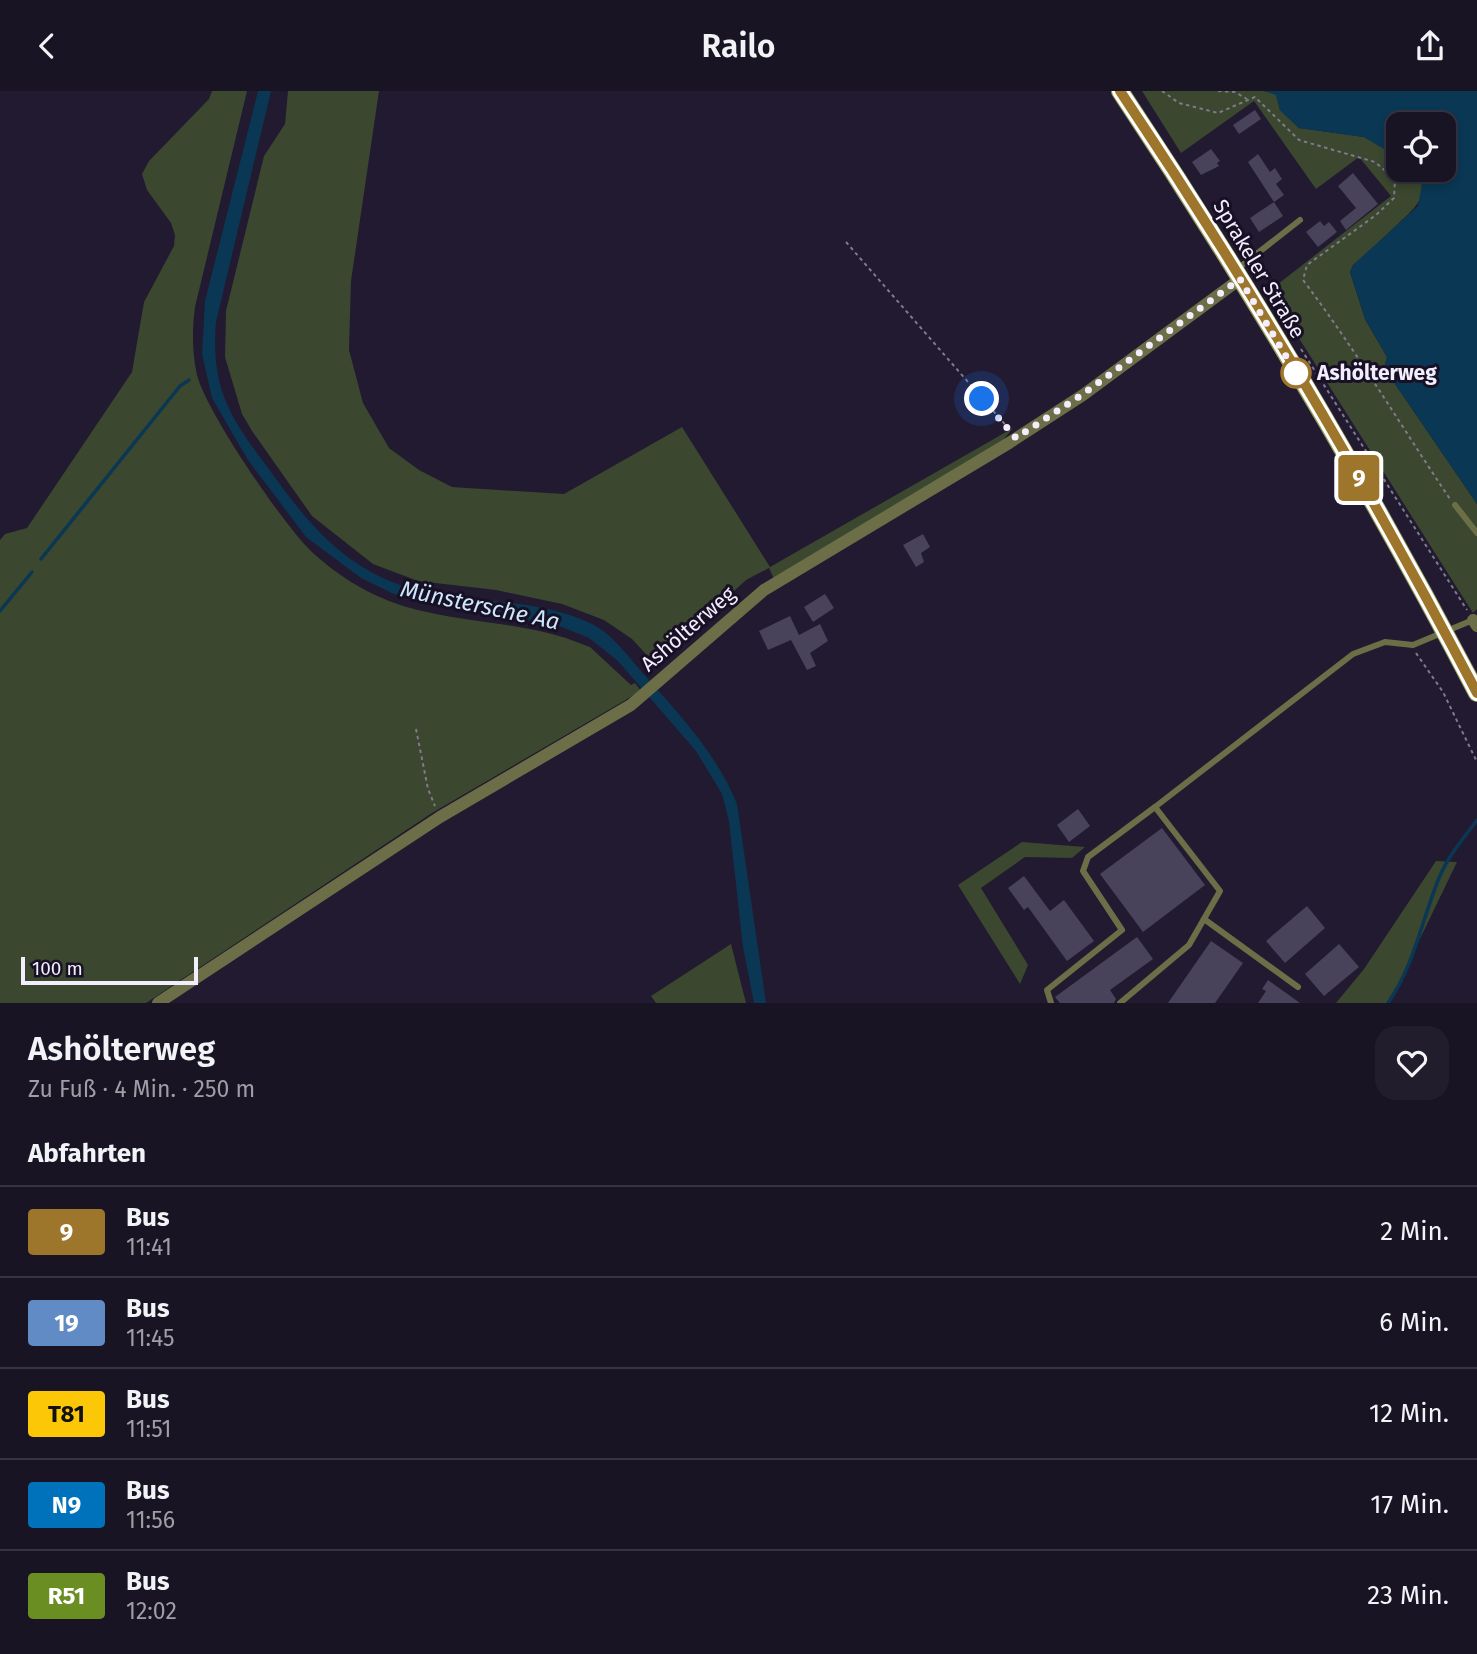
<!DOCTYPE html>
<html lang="de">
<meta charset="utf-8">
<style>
:root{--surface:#191424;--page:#221d2c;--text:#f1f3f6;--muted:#9f9ea6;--line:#373341}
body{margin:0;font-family:"Fira Sans",sans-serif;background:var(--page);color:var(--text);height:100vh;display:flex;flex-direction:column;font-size:26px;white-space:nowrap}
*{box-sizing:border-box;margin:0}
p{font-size:23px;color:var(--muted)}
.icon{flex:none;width:38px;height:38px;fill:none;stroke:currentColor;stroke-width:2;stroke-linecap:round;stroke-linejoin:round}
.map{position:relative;height:912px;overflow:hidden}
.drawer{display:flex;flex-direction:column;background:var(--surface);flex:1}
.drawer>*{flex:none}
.badge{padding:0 14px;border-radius:5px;font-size:24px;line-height:46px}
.fabs{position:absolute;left:1386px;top:21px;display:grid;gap:14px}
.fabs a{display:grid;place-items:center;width:70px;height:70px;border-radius:14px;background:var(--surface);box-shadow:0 4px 10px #0003,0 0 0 2px var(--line);font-size:35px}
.scale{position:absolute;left:21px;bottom:18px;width:177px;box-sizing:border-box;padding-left:7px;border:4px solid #f2eefd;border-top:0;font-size:19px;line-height:24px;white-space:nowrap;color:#f2eefd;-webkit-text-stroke:5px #181126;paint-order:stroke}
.you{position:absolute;width:35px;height:35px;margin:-18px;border:5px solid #fff;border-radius:50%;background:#1a73e8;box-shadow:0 0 0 10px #1a73e833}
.map>.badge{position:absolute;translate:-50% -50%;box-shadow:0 0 0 4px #fff}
h2{padding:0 28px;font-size:26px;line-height:63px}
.round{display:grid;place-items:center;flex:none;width:74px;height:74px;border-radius:21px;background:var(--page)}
.summary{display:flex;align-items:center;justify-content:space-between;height:119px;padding:0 28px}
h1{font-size:33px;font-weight:600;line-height:52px}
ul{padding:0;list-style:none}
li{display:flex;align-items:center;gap:21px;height:91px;padding:0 28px;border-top:2px solid var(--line)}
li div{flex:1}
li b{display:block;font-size:26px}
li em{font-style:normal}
li .badge{min-width:77px;font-weight:700;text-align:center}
header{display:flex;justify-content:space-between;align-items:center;height:91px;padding:0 28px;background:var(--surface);font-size:32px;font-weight:600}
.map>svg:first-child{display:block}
</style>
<header><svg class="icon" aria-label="back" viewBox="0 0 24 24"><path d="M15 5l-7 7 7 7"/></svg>Railo<svg class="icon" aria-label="share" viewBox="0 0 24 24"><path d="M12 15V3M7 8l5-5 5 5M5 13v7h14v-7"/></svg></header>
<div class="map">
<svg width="1477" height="912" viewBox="0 0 1477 912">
<rect width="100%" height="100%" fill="#211a30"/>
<g fill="#3b472e">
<path d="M 212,0 L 247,0 L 195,216 C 192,238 192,262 197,284 C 207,322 284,435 313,462 C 335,482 361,499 389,510 C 443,531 509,529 566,547 L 590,556 L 631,594 L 635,592 L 641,600 L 432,722 L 146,912 L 0,912 L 0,449 L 5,443 L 27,437 L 132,281 L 144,211 L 174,155 L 175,144 L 171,132 L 147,99 L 142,83 L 149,70 L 209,8 Z"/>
<path d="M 288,0 L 379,0 L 351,190 L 349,259 L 363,312 L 389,357 L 419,379 L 452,396 L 564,403 L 682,336 L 770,476 L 1013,337 L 1003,349 L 774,488 L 769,477 L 746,489 L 655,573 L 632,548 L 604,529 L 562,513 L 496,499 L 418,490 L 373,473 L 312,425 L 252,340 L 242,323 L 225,266 L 226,220 L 264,65 L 285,33 Z"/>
<path d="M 1142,0 L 1264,0 L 1276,3 L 1280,19 L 1299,37 L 1364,46 L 1398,66 L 1398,79 L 1413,79 C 1434,102 1415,117 1398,133 C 1383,147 1369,161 1353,174 L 1350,181 L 1365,228 L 1387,266 L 1385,273 L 1391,287 L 1477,413 L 1477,518 L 1473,522 L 1269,200 L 1391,105 L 1359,66 L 1316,98 L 1254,10 L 1181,62 Z"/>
<path d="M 1022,751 L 1085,756 L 1072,767 L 1025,766 L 981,797 L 1028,874 L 1020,893 L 958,794 Z"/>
<path d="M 1436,770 L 1457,771 L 1389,912 L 1336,912 L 1364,878 Z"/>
<path d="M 731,853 L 746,912 L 656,912 L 651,905 Z"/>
</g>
<g fill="#0a3754">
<path d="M 258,0 L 271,0 L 216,231 C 214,253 215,278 222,300 C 231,328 250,353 268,377 C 306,430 344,478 410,497 C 469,513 536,506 592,533 C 612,543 627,564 641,580 C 678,622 716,661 737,713 L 766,912 L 754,912 L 743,856 L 729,730 L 722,703 L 696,660 L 618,570 L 589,547 L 562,536 L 530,529 L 417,510 L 394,503 L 361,487 L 306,446 L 248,369 L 212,307 L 202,263 L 205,210 Z"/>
<path d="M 1264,0 L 1477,0 L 1477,413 L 1391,287 L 1385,273 L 1387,266 L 1365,228 L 1350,181 L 1353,174 L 1418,115 L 1422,93 L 1413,79 L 1444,79 L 1444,33 L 1398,33 L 1398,66 L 1364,46 L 1299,37 L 1280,19 L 1276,4 Z"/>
</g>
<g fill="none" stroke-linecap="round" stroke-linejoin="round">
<g stroke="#0a3754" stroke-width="3.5">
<path d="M 41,468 L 180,295 L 189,289"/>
<path d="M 0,520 L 32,481"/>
<path d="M 1388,912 C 1414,875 1422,829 1439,787 C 1448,765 1463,748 1477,729"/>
</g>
</g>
<g fill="#48435b">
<path d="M 1255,19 L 1261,28 L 1239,43 L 1233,34 Z"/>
<path d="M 1211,58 L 1220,70 L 1217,72 L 1219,75 L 1201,84 L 1192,71 Z"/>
<path d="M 1258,63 L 1270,81 L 1275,77 L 1282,88 L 1276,93 L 1284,104 L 1274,111 L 1248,71 Z"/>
<path d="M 1353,82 L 1378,113 L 1346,139 L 1340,130 L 1356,117 L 1338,95 Z"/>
<path d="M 1274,111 L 1283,125 L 1259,141 L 1250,127 Z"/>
<path d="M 1320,130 L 1324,135 L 1329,131 L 1337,141 L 1318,156 L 1306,141 Z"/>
<path d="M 923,443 L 930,456 L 921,462 L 924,471 L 916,476 L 903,454 Z"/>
<path d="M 825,503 L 834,517 L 813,531 L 804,516 Z"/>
<path d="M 790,525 L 799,544 L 820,533 L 828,550 L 810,562 L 816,575 L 807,579 L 791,549 L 768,559 L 759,540 Z"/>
<path d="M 1078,718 L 1090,735 L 1069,751 L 1057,734 Z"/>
<path d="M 1162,737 L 1205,794 L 1143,841 L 1100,783 Z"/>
<path d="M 1024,785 L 1050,820 L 1064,809 L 1094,850 L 1067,870 L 1028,816 L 1024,819 L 1008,797 Z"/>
<path d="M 1307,815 L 1325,837 L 1285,872 L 1266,850 Z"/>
<path d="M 1137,846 L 1153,868 L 1110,899 L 1116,908 L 1114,912 L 1060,912 L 1055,906 Z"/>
<path d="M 1211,850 L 1243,872 L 1215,912 L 1168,912 Z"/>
<path d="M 1339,853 L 1359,876 L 1324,905 L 1305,883 Z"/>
<path d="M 1268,889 L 1300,912 L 1258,912 L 1266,900 L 1262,898 Z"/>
</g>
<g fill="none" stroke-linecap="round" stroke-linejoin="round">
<g stroke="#807a8d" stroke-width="2" stroke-dasharray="3.5 3.5" stroke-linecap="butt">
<path d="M 1162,0 L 1179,12 L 1218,22 L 1255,6 L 1299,49 L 1375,71 L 1395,88 L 1394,107 L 1376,124 L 1307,174 L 1303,189 C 1356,259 1401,335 1450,408"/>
<path d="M 1218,0 L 1235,1 L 1247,8"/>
<path d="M 846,151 L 1009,338"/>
<path d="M 1301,258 L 1467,519"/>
<path d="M 1416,562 L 1443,601 L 1477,671"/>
<path d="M 416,638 L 428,698 L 435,715"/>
</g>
<g stroke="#6b6e46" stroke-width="6">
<path d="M 1236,179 L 1300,129"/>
<path d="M 1455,414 L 1477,442"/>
<path d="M 1204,828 L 1298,896"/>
<path d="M 1051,912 L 1047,899 L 1122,839 L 1083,780 L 1088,766 L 1155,716"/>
<path d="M 1120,912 L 1189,854 L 1220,800 L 1155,716 L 1353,563 L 1385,551 L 1413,554 L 1473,529"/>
</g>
<g stroke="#6b6e46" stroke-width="12">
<path d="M 1473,529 L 1477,535"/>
<path d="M 158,912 L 440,726 L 631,614 L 764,499 L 1009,352 L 1083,304 L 1240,188"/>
</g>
<path stroke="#989b5a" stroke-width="18" d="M 1120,0 C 1249,194 1369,396 1477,602"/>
</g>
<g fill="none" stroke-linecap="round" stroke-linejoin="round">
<g stroke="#fff" stroke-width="16">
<path id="line" d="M 1120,0 C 1250,194 1369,396 1477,602"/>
</g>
<use href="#line" stroke="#9d762c" stroke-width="10"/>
<path stroke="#f2eefd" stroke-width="7" stroke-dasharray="0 12.6" d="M 982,308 L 1016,347 L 1083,303 L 1240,188 L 1296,282"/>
</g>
<circle fill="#fff" stroke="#9d762c" stroke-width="3.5" cx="1296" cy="282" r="14"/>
<g text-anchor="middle" stroke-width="6" stroke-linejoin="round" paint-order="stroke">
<g font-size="21" fill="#f2eefd" stroke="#181126">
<text transform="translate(1259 178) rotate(59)" y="7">Sprakeler Straße</text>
<text transform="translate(688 538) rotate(-41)" y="7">Ashölterweg</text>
</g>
<g font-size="21" font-weight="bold" fill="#f2eefd" stroke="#181126" text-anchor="start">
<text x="1317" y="289">Ashölterweg</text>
</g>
<g font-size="23" font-style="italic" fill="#cde7fc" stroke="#181126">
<text transform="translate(480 514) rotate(12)" y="8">Münstersche Aa</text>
</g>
</g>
</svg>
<div class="fabs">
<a><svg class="icon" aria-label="locate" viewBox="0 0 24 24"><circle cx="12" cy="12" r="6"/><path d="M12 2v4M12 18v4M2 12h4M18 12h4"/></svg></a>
</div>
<div class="scale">100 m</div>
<div class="you" style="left:982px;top:308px"></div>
<b class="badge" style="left:1359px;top:387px;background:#9d762c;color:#fff">9</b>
</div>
<section class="drawer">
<div class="summary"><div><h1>Ashölterweg</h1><p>Zu Fuß · 4 Min. · 250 m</p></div><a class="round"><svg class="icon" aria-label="heart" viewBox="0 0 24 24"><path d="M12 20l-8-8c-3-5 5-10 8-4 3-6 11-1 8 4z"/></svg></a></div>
<h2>Abfahrten</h2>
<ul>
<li><span class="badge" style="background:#9d762c;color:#fff">9</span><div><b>Bus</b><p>11:41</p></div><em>2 Min.</em></li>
<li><span class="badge" style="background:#608bc4;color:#fff">19</span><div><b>Bus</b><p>11:45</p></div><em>6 Min.</em></li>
<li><span class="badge" style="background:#fbc707;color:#111">T81</span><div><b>Bus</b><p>11:51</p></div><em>12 Min.</em></li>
<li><span class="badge" style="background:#0072bc;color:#fff">N9</span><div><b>Bus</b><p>11:56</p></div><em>17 Min.</em></li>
<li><span class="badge" style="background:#6b8e23;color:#fff">R51</span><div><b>Bus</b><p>12:02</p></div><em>23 Min.</em></li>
</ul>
</section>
